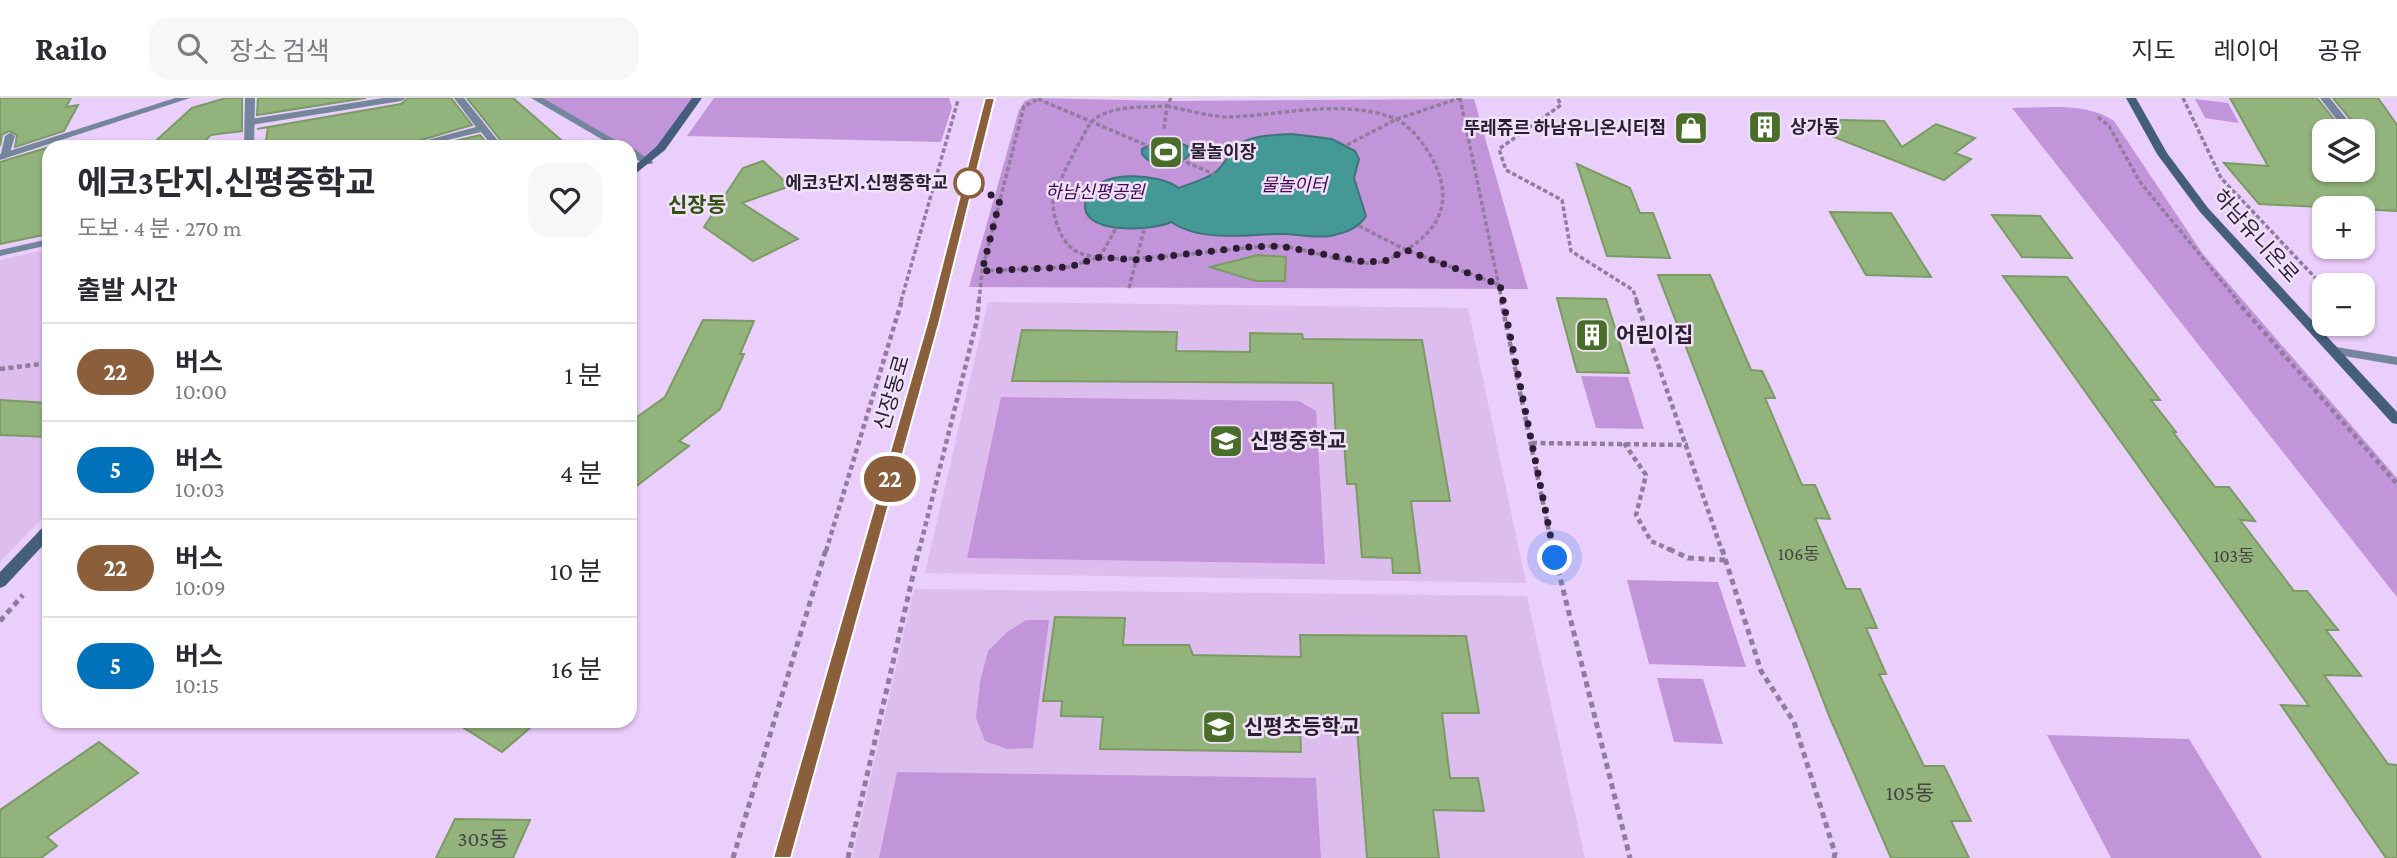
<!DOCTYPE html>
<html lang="ko">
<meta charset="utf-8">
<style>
:root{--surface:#fff;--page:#f7f7f7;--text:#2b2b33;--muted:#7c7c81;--line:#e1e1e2}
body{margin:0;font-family:"Crimson Pro","Noto Sans KR",serif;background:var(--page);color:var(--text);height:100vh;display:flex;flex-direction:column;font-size:26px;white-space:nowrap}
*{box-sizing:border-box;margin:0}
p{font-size:23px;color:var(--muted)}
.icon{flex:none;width:38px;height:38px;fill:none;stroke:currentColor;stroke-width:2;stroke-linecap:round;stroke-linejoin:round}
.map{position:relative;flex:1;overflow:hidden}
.details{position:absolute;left:42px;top:42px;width:595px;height:588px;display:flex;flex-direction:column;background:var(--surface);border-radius:21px;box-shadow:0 2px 5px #0004}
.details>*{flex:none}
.badge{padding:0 14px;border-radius:23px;font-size:24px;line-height:46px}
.fabs{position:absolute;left:2312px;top:21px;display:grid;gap:14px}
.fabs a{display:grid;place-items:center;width:63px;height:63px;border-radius:14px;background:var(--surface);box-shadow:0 2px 5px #0004;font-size:35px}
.you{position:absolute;width:35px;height:35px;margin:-18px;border:5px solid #fff;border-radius:50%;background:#1a73e8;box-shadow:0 0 0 10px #1a73e833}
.map>.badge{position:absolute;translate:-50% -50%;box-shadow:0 0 0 4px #fff}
h2{padding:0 35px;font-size:26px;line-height:63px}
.round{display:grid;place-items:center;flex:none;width:74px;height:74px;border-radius:21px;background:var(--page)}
.summary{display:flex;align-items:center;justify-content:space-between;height:119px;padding:0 35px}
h1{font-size:33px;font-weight:700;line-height:52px}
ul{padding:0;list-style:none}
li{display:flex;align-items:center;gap:21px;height:98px;padding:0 35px;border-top:2px solid var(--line)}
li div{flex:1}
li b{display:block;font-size:26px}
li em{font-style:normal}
li .badge{min-width:77px;font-weight:700;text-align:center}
header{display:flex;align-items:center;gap:42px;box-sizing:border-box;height:98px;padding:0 35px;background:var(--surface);border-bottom:2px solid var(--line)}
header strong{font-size:33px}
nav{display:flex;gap:38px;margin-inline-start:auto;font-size:24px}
.search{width:490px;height:63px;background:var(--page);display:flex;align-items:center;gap:18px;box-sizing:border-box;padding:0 24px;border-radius:21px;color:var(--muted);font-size:26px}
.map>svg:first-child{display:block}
</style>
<header>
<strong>Railo</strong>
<div class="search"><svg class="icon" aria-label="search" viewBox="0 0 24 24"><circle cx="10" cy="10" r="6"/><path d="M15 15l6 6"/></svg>장소 검색</div>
<nav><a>지도</a><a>레이어</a><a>공유</a></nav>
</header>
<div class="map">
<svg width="2397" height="760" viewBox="0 0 2397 760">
<rect width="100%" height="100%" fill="#eacefb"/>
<g fill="#ddbdee">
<path d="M 49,151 L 49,413 L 0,464 L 0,162 Z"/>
<path d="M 988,204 L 1468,210 L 1526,485 L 925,475 Z"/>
<path d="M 914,491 L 1527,498 L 1585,760 L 852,760 Z"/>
</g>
<g fill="#c295db">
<path d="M 536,0 L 697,0 L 648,64 L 630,53 L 630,49 L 622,49 Z"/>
<path d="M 714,0 L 949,0 L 952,9 L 941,44 L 687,38 Z"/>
<path d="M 1032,0 L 1170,3 L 1474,1 L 1528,191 L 969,189 L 1019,12 L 1025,3 Z"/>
<path d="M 2195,1 L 2228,5 L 2239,25 L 2205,20 Z"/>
<path d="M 2012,10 C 2045,10 2086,4 2114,23 L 2203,156 L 2397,380 L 2397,499 Z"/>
<path d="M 1581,278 L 1628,279 L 1644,331 L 1596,330 Z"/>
<path d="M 1001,299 L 1299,303 L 1316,313 L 1325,466 L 967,460 Z"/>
<path d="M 1627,482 L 1718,484 L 1746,569 L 1649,566 Z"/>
<path d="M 1026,522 L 1049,522 L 1033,650 L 1007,651 L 985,643 L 976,620 L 980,584 L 988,553 L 1007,534 Z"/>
<path d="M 1657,580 L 1703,581 L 1723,646 L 1674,644 Z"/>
<path d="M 2047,637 L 2189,641 L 2262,760 L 2111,760 Z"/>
<path d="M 897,674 L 1316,680 L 1321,760 L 879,760 Z"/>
</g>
<g fill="#449997" stroke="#3c7479" stroke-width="2">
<path d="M 1292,36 L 1332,41 L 1355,53 L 1359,61 L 1354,80 L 1366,118 C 1358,131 1344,135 1330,138 C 1316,140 1301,137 1287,136 C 1249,135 1204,146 1171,124 C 1152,133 1075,138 1086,101 C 1096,70 1159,75 1179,90 C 1191,85 1204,82 1214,75 C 1225,68 1227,58 1234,50 C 1247,37 1275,37 1292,36 Z"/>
<path d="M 1159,43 L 1175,43 L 1187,48 L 1190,56 C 1179,70 1152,71 1142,56 L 1142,51 Z"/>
</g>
<g fill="#92b37c" stroke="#7b9a64" stroke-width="2" fill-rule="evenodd">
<path d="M 0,0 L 71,0 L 66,9 L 78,7 L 64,33 L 15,49 L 17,37 L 9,33 L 2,37 L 0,48 Z"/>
<path d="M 226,0 L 242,0 L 242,33 L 211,37 L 198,49 L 149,49 L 192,10 Z"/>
<path d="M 258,0 L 366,0 L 257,17 Z"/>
<path d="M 408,0 L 451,0 L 472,27 L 398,49 L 265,49 L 268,29 L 257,31 L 401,6 Z"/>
<path d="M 467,0 L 513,0 L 569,49 L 506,49 Z"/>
<path d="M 2230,0 L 2317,0 L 2340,29 L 2348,29 L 2351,22 L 2333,0 L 2378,0 L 2397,27 L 2397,113 L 2259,106 L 2224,65 L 2268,68 ZM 2324,33 L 2362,33 L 2362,72 L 2324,72 Z"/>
<path d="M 1796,21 L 1884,23 L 1902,49 L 1936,26 L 1975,40 L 1955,55 L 1971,61 L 1944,82 L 1796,24 Z"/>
<path d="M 480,37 L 490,49 L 429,49 Z"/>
<path d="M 56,47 L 49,49 L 49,127 L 43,137 L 0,146 L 0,64 Z"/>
<path d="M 763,63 L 790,88 L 742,105 L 798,141 L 753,163 L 704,129 L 743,70 Z"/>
<path d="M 1577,66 L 1630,90 L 1640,115 L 1653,115 L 1670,160 L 1607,158 Z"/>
<path d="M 1830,114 L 1891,115 L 1931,179 L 1866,177 Z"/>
<path d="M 1992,117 L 2040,118 L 2072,160 L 2022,159 Z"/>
<path d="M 1258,157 L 1286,159 L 1285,183 L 1256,183 L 1210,169 Z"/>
<path d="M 1658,177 L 1710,177 L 1751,272 L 1762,273 L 1775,300 L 1765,300 L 1802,387 L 1815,387 L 1830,421 L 1815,420 L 1846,491 L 1860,491 L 1877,530 L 1866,530 L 1886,576 L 1879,576 L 1924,668 L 1944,668 L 1971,723 L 1951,723 L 1969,760 L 1891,760 L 1830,620 Z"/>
<path d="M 2003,178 L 2067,179 L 2160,302 L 2151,302 L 2176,334 L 2173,334 L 2215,389 L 2229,389 L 2255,423 L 2240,422 L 2294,493 L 2307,493 L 2338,532 L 2326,532 L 2361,578 L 2324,577 L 2388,666 L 2397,667 L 2397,760 L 2386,760 L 2281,607 L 2309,608 Z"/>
<path d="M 1557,200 L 1606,201 L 1629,275 L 1577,274 Z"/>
<path d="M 703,222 L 754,223 L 740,256 L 744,256 L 720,311 L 679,343 L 689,348 L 630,393 L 630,324 L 665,299 Z"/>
<path d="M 1022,232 L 1177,234 L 1176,253 L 1250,254 L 1250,235 L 1302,236 L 1303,241 L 1422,242 L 1450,403 L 1411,403 L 1420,475 L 1393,475 L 1392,460 L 1362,459 L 1356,386 L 1347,386 L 1344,342 L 1336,342 L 1333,285 L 1012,283 Z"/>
<path d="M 0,302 L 49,305 L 49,339 L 0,337 Z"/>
<path d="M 1055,519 L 1125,520 L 1123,547 L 1189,547 L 1193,557 L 1301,559 L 1300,537 L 1466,538 L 1479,615 L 1442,615 L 1450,680 L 1478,680 L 1484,713 L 1433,712 L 1439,760 L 1367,760 L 1357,630 L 1300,629 L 1301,654 L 1100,651 L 1103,619 L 1061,618 L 1062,603 L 1043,603 Z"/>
<path d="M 453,623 L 538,623 L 502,654 Z"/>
<path d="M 99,644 L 138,675 L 47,739 L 57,748 L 41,760 L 0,760 L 0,712 Z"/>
<path d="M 455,721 L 530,722 L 513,760 L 436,760 Z"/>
</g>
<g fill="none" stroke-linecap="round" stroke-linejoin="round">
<g stroke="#927c9e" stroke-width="3.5" stroke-dasharray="4.5 2.5" stroke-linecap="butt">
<path d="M 1460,0 L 1502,203"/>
<path d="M 2183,0 L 2221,80 L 2324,189"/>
<path d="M 1038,1 L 1214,76"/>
<path d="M 1558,1 L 1561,7 L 1499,51 L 1506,72 L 1562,102 L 1571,153 L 1633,192 L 1637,203"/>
<path d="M 1167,8 C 1187,12 1210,19 1229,19 C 1284,17 1344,0 1396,21 C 1410,28 1421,42 1429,55 C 1459,105 1438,139 1387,162 C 1361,174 1308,149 1278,148 C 1233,147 1107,174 1074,152 C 1061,143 1053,120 1053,105 C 1054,90 1082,39 1091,24 C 1111,6 1141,10 1167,8 Z"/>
<path d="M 2098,19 L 2109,28 L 2140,84 L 2238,203"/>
<path d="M 1164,31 L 1167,8 L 1171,0"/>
<path d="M 1347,47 L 1397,21 L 1460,0"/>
<path d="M 1359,128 L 1406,152 L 1500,187"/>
<path d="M 982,173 L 1069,169 L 1100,159 L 1116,130"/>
<path d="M 1129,190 L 1144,132"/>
<path d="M 901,203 L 958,2"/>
<path d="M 979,203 L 982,173 L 1024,8 L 1041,0"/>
</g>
<g stroke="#927c9e" stroke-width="4.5" stroke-dasharray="5 3.5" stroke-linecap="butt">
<path d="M 1501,202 L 1553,453"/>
<path d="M 1636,202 L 1722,453"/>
<path d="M 2236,202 L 2397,386"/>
<path d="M 2359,226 L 2371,238"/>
<path d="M 0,271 L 49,265"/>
<path d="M 1532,345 L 1688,347"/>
<path d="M 1624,345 L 1646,377 L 1636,417 L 1651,443 L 1673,453"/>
<path d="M 826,453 L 902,202"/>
<path d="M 919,453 L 977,222 L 979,202"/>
</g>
<g stroke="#927c9e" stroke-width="5" stroke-dasharray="6 4.5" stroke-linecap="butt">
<path d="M 1553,451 L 1630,760"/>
<path d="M 1669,451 L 1688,460 L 1725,462"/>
<path d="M 1722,451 L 1761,573 L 1794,624 L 1835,755 L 1834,760"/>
<path d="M 0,523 L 23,497"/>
<path d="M 733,760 L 826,451"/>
<path d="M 848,760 L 919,451"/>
</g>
<g fill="#74869b" fill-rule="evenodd">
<path d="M 383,0 L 406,0 L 401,3 L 251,27 L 246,24 L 251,21 Z"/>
<path d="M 454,0 L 464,0 L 503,49 L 493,49 L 481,34 L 418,49 L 401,49 L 476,29 Z"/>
<path d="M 2320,0 L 2330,0 L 2349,24 L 2348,26 L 2340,26 Z"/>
<path d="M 10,35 L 15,38 L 9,58 L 4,61 L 0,60 L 5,38 Z"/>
<path d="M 2336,249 L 2397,259 L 2397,267 L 2332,256 L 2330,253 L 2332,250 Z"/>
</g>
<g fill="#74869b" fill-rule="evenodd">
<path d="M 175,0 L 190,0 L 0,62 L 0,56 Z"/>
<path d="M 245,0 L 255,0 L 254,49 L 244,49 Z"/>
<path d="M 531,0 L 543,0 L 627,49 L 615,49 Z"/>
<path d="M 630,50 L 634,51 L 653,64 L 652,66 L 644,66 L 630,57 Z"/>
<path d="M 49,141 L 49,147 L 0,158 L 0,152 Z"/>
</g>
<g fill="#445e7c" fill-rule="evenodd">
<path d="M 692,0 L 702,0 L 665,52 L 630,80 L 630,72 L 657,48 Z"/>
<path d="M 985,0 L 995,0 L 940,222 L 791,760 L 773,760 L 928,222 Z"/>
<path d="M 2126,0 L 2136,0 L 2167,55 L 2208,110 L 2397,314 L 2397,326 L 2392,325 L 2200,114 L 2157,56 Z"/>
<path d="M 49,427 L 49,441 L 5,488 L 0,490 L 0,474 L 44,428 Z"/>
</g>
</g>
<path fill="#8b5e3c" stroke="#fff" stroke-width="2" d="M 985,0 L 995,0 L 940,222 L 791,760 L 773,760 L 928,222 Z"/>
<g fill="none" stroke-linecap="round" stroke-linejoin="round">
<path stroke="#2b1d32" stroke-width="7" stroke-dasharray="0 12.6" d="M 969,85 L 1000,102 L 982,173 L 1069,169 L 1100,159 L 1135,162 L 1248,149 L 1280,148 L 1365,164 L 1385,163 L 1406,152 L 1500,187 L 1555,460"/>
</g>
<defs>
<g id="building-square" transform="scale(1.75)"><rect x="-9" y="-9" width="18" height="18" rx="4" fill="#496e29" stroke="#f0e1f8"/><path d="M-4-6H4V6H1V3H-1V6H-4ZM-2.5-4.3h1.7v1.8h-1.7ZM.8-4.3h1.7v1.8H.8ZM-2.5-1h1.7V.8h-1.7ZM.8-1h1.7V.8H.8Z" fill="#fff"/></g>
<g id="shop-square" transform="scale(1.75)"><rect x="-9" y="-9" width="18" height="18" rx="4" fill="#496e29" stroke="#f0e1f8"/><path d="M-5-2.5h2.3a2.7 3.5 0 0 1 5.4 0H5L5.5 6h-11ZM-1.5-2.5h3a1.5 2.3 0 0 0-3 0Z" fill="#fff"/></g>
<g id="stadium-square" transform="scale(1.75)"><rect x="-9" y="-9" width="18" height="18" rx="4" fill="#496e29" stroke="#f0e1f8"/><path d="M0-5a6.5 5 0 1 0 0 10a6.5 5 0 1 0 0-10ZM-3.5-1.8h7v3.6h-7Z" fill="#fff"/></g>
<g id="school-square" transform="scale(1.75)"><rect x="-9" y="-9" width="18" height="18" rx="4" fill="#496e29" stroke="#f0e1f8"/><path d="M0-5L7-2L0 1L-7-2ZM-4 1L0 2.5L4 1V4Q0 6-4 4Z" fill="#fff"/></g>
</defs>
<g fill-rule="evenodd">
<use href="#building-square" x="1765" y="29"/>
<use href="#shop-square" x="1691" y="30"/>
<use href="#stadium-square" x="1166" y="54"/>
<use href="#building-square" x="1592" y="237"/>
<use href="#school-square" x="1226" y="343"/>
<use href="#school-square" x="1219" y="629"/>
</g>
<circle fill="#fff" stroke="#8b5e3c" stroke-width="3.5" cx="969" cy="85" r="14"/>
<g text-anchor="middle" stroke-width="5" stroke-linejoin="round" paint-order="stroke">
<g font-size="18" font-weight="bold" fill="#2b1d32" stroke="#f0e1f8" text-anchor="start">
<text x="1790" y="35">상가동</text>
<text x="1666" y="36" text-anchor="end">뚜레쥬르 하남유니온시티점</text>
<text x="1190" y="60">물놀이장</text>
</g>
<g font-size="18" font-weight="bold" fill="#2b1d32" stroke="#f0e1f8" text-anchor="end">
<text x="948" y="91">에코3단지.신평중학교</text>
</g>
<g font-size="18" font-style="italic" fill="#420859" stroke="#f0e1f8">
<text x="1294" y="93">물놀이터</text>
<text x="1095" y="100">하남신평공원</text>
</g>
<g font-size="18" fill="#454244">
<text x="1799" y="462">106동</text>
<text x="2234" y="464">103동</text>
</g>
<g font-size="21" font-weight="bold" fill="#30510f" stroke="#f0e1f8">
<text x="697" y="114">신장동</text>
</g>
<g font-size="21" fill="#2b1d32" stroke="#f0e1f8">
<text transform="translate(2256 138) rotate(48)" y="7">하남유니온로</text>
<text transform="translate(892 295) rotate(-74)" y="7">신장동로</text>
</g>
<g font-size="21" font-weight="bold" fill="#2b1d32" stroke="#f0e1f8" text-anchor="start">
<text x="1616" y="244">어린이집</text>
<text x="1250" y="350">신평중학교</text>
<text x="1244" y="636">신평초등학교</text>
</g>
<g font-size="21" fill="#454244">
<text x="1910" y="702">105동</text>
<text x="483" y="748">305동</text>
</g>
</g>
</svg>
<div class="fabs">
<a><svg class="icon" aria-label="layers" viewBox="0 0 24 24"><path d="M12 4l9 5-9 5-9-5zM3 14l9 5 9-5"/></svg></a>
<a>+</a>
<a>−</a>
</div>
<div class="you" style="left:1555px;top:460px"></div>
<b class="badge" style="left:890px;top:381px;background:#8b5e3c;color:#fff">22</b>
<section class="details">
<div class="summary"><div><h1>에코3단지.신평중학교</h1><p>도보 · 4 분 · 270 m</p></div><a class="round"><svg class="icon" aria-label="heart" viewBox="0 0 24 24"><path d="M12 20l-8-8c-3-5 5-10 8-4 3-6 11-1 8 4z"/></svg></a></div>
<h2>출발 시간</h2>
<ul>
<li><span class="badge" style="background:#8b5e3c;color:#fff">22</span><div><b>버스</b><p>10:00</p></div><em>1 분</em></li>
<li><span class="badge" style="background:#0072bc;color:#fff">5</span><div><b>버스</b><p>10:03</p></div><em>4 분</em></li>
<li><span class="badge" style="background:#8b5e3c;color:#fff">22</span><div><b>버스</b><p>10:09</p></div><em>10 분</em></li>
<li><span class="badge" style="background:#0072bc;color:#fff">5</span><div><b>버스</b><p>10:15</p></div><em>16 분</em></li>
</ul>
</section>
</div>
